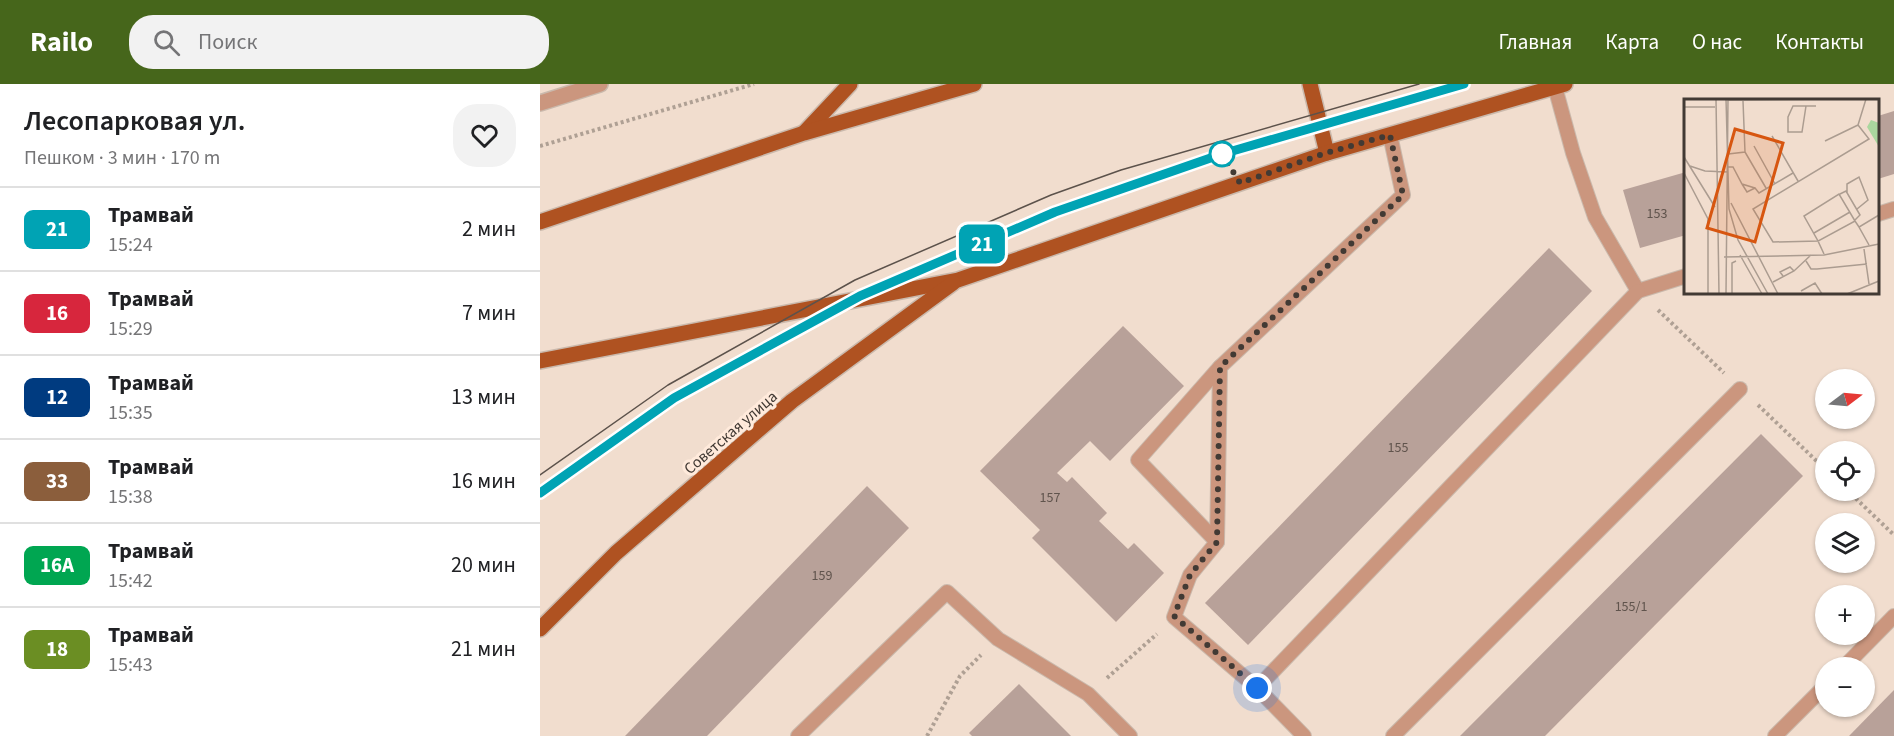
<!DOCTYPE html>
<html lang="ru">
<meta charset="utf-8">
<style>
:root{--surface:#fff;--page:#f2f2f2;--text:#202124;--muted:#757577;--line:#e0e0e0;--accent:#46661b}
body{margin:0;font-family:"Source Sans 3",sans-serif;background:var(--page);color:var(--text);height:100vh;display:flex;flex-direction:column;font-size:22px;white-space:nowrap}
*{box-sizing:border-box;margin:0}
p{font-size:20px;color:var(--muted)}
.icon{flex:none;width:33px;height:33px;fill:none;stroke:currentColor;stroke-width:2;stroke-linecap:round;stroke-linejoin:round}
.map{position:relative;flex:1;overflow:hidden}
.side{display:flex;flex-direction:column;background:var(--surface);width:540px}
.side>*{flex:none}
.badge{padding:0 12px;border-radius:9px;font-size:21px;line-height:39px}
.needle{width:39px;rotate:74deg}
.buttons{position:absolute;left:1275px;top:285px;display:grid;gap:12px}
.buttons a{display:grid;place-items:center;width:60px;height:60px;border-radius:50%;background:var(--surface);box-shadow:0 2px 4px #0004;font-size:30px}
.you{position:absolute;width:30px;height:30px;margin:-15px;border:4px solid #fff;border-radius:50%;background:#1a73e8;box-shadow:0 0 0 9px #1a73e833}
.map>.badge{position:absolute;translate:-50% -50%;box-shadow:0 0 0 3px #fff}
.round{display:grid;place-items:center;flex:none;width:63px;height:63px;border-radius:24px;background:var(--page)}
.summary{display:flex;align-items:center;justify-content:space-between;height:102px;padding:0 24px}
h1{font-size:28px;font-weight:600;line-height:45px}
ul{padding:0;list-style:none}
li{display:flex;align-items:center;gap:18px;height:84px;padding:0 24px;border-top:2px solid var(--line)}
li div{flex:1}
li b{display:block;font-size:22px}
li em{font-style:normal}
li .badge{min-width:66px;font-weight:700;text-align:center}
header{display:flex;align-items:center;gap:36px;box-sizing:border-box;height:84px;padding:0 30px;background:var(--accent);color:#fff}
header strong{font-size:28px}
nav{display:flex;gap:33px;margin-inline-start:auto;font-size:21px}
.search{width:420px;height:54px;background:var(--page);display:flex;align-items:center;gap:15px;box-sizing:border-box;padding:0 21px;border-radius:24px;color:var(--muted);font-size:22px}
main{display:flex;flex:1;min-height:0}
.map>svg:first-child{display:block}
</style>
<header>
<strong>Railo</strong>
<div class="search"><svg class="icon" aria-label="search" viewBox="0 0 24 24"><circle cx="10" cy="10" r="6"/><path d="M15 15l6 6"/></svg>Поиск</div>
<nav><a>Главная</a><a>Карта</a><a>О нас</a><a>Контакты</a></nav>
</header>
<main>
<section class="side">
<div class="summary"><div><h1>Лесопарковая ул.</h1><p>Пешком · 3 мин · 170 m</p></div><a class="round"><svg class="icon" aria-label="heart" viewBox="0 0 24 24"><path d="M12 20l-8-8c-3-5 5-10 8-4 3-6 11-1 8 4z"/></svg></a></div>
<ul>
<li><span class="badge" style="background:#00a3b4;color:#fff">21</span><div><b>Трамвай</b><p>15:24</p></div><em>2 мин</em></li>
<li><span class="badge" style="background:#d7263d;color:#fff">16</span><div><b>Трамвай</b><p>15:29</p></div><em>7 мин</em></li>
<li><span class="badge" style="background:#003b80;color:#fff">12</span><div><b>Трамвай</b><p>15:35</p></div><em>13 мин</em></li>
<li><span class="badge" style="background:#8b5e3c;color:#fff">33</span><div><b>Трамвай</b><p>15:38</p></div><em>16 мин</em></li>
<li><span class="badge" style="background:#00a651;color:#fff">16А</span><div><b>Трамвай</b><p>15:42</p></div><em>20 мин</em></li>
<li><span class="badge" style="background:#6b8e23;color:#fff">18</span><div><b>Трамвай</b><p>15:43</p></div><em>21 мин</em></li>
</ul>
</section>
<div class="map">
<svg width="1354" height="652" viewBox="0 0 1354 652">
<rect width="100%" height="100%" fill="#f1ddce"/>
<g fill="#b8a199">
<path d="M 1354,27 L 1354,90 L 1338,95 L 1338,32 Z"/>
<path d="M 1146,88 L 1146,151 L 1100,164 L 1083,106 Z"/>
<path d="M 1009,164 L 1052,207 L 708,561 L 665,519 Z"/>
<path d="M 583,242 L 644,302 L 570,377 L 550,357 L 517,389 L 527,398 L 532,393 L 567,429 L 559,437 L 588,465 L 594,459 L 624,489 L 576,538 L 492,454 L 500,446 L 440,387 Z"/>
<path d="M 1221,350 L 1263,392 L 1005,652 L 920,652 Z"/>
<path d="M 327,402 L 369,444 L 167,652 L 85,652 Z"/>
<path d="M 479,600 L 531,652 L 432,652 L 429,649 Z"/>
<path d="M 1354,606 L 1354,652 L 1309,652 Z"/>
</g>
<g fill="none" stroke-linecap="round" stroke-linejoin="round">
<g stroke="#cab9ac" stroke-width="16">
<g id="service">
<path d="M 1015,3 L 1033,69 L 1055,133 L 1098,207 L 1146,192"/>
<path d="M 1338,130 L 1354,125"/>
<path d="M 680,283 L 598,376 L 677,458 L 650,491 L 634,533 L 717,604 L 764,652"/>
<path d="M 677,458 L 680,283 L 863,111 L 850,51"/>
<path d="M 1303,584 L 1354,532"/>
<path d="M 717,604 L 1098,207"/>
<path d="M 258,652 L 407,508 L 458,555 L 548,610 L 590,652"/>
<path d="M 853,652 L 1200,305"/>
<path d="M 1235,652 L 1286,601"/>
</g>
</g>
<g stroke="#cab9ac" stroke-width="18">
<path id="minor" d="M 0,19 L 60,0"/>
</g>
<g stroke="#cab9ac" stroke-width="18">
<g id="primary">
<path d="M 770,0 L 787,69"/>
<path d="M 265,48 L 310,0"/>
<path d="M 0,138 L 264,49 L 434,0"/>
<path d="M 0,277 L 418,196 L 787,69 L 1025,0"/>
<path d="M 0,545 L 76,469 L 252,317 L 413,199"/>
</g>
</g>
<g stroke="#afa094" stroke-width="4" stroke-dasharray="3 3" stroke-linecap="butt">
<path d="M 0,62 L 214,0"/>
<path d="M 1118,226 L 1184,289"/>
<path d="M 1218,321 L 1286,386"/>
<path d="M 1307,406 L 1354,451"/>
<path d="M 567,594 L 617,550"/>
<path d="M 387,652 L 420,592 L 441,571"/>
</g>
<use href="#service" stroke="#cb967e" stroke-width="14"/>
<use href="#minor" stroke="#cb967e" stroke-width="15"/>
<use href="#primary" stroke="#af5221" stroke-width="15"/>
<g stroke="#5c524b" stroke-width="1.5">
<path d="M 0,391 L 128,301 L 315,196 L 511,111 L 581,86 L 879,0"/>
<path d="M 0,409 L 134,314 L 320,212 L 515,128 L 682,70 L 924,0"/>
</g>
</g>
<g fill="none" stroke-linecap="round" stroke-linejoin="round">
<g stroke="#fff" stroke-width="14">
<path id="line" d="M 0,409 L 134,314 L 320,212 L 515,128 L 682,70 L 924,0"/>
</g>
<use href="#line" stroke="#00a3b4" stroke-width="9"/>
<path stroke="#423a34" stroke-width="6" stroke-dasharray="0 10.8" d="M 682,70 L 700,99 L 786,69 L 850,51 L 863,111 L 680,283 L 677,458 L 650,491 L 634,532 L 717,604"/>
</g>
<circle fill="#fff" stroke="#00a3b4" stroke-width="3" cx="682" cy="70" r="12"/>
<g text-anchor="middle" stroke-width="6" stroke-linejoin="round" paint-order="stroke">
<g font-size="14" fill="#60544d">
<text x="1117" y="134">153</text>
<text x="858" y="368">155</text>
<text x="510" y="418">157</text>
<text x="282" y="496">159</text>
<text x="1091" y="527">155/1</text>
</g>
<g font-size="16" fill="#423a34" stroke="#ffeadb">
<text transform="translate(190 348) rotate(-41)" y="6">Советская улица</text>
</g>
</g>
<g transform="translate(1144 15)">
<rect width="195" height="195" fill="#f1ddce"/>
<path d="M 187,21 L 195,24 L 195,48 L 183,28 Z" fill="#aad79e"/>
<path fill="none" stroke="#ab9c90" stroke-width="1.5" d="M 32,0 L 35,195M 42,0 L 45,110 L 54,141 L 84,195M 44,1 L 152,0M 122,7 L 118,33 L 104,33 L 104,18 L 109,7 L 132,7M 0,8 L 31,8M 174,26 L 182,0M 88,37 L 114,82M 141,42 L 174,26 L 185,40 L 69,110 L 89,143 L 134,142 L 120,117 L 155,95 L 171,122M 70,47 L 91,85M 61,53 L 82,89M 44,55 L 61,53 L 59,2M 0,58 L 31,108M 6,67 L 21,72 L 44,73M 44,68 L 49,68 L 58,85 L 71,89M 0,74 L 24,120 L 24,195M 58,85 L 63,93 L 71,89 L 75,94 L 109,74M 163,94 L 163,85 L 175,78 L 184,101 L 173,110M 156,95 L 162,92 L 176,116 L 171,121M 47,104 L 94,195M 130,134 L 166,113M 185,146 L 175,128 L 195,116M 180,150 L 185,185M 140,155 L 134,142 L 171,122 L 175,128M 56,156 L 78,195M 40,158 L 140,156 L 195,145M 122,162 L 127,170 L 133,170 L 183,165M 99,177 L 96,173 L 106,168 L 110,172M 89,183 L 110,172 L 127,156M 117,192 L 131,184 L 138,195M 42,195 L 44,0M 48,195 L 48,164 L 52,162M 163,195 L 195,182"/>
<path fill="#d75610" fill-opacity="0.15" stroke="#d75610" stroke-width="3" d="M 51,30 L 99,44 L 71,143 L 23,129 Z"/>
<rect width="195" height="195" fill="none" stroke="#423a34" stroke-width="3"/>
</g>
</svg>
<div class="buttons">
<a><svg class="needle" viewBox="-14 -14 28 28"><path d="M0-13l5 13h-10z" fill="#e53935"/><path d="M0 13l5-13h-10z" fill="#757577"/></svg></a>
<a><svg class="icon" aria-label="locate" viewBox="0 0 24 24"><circle cx="12" cy="12" r="6"/><path d="M12 2v4M12 18v4M2 12h4M18 12h4"/></svg></a>
<a><svg class="icon" aria-label="layers" viewBox="0 0 24 24"><path d="M12 4l9 5-9 5-9-5zM3 14l9 5 9-5"/></svg></a>
<a>+</a>
<a>−</a>
</div>
<div class="you" style="left:717px;top:604px"></div>
<b class="badge" style="left:442px;top:160px;background:#00a3b4;color:#fff">21</b>
</div>
</main>
